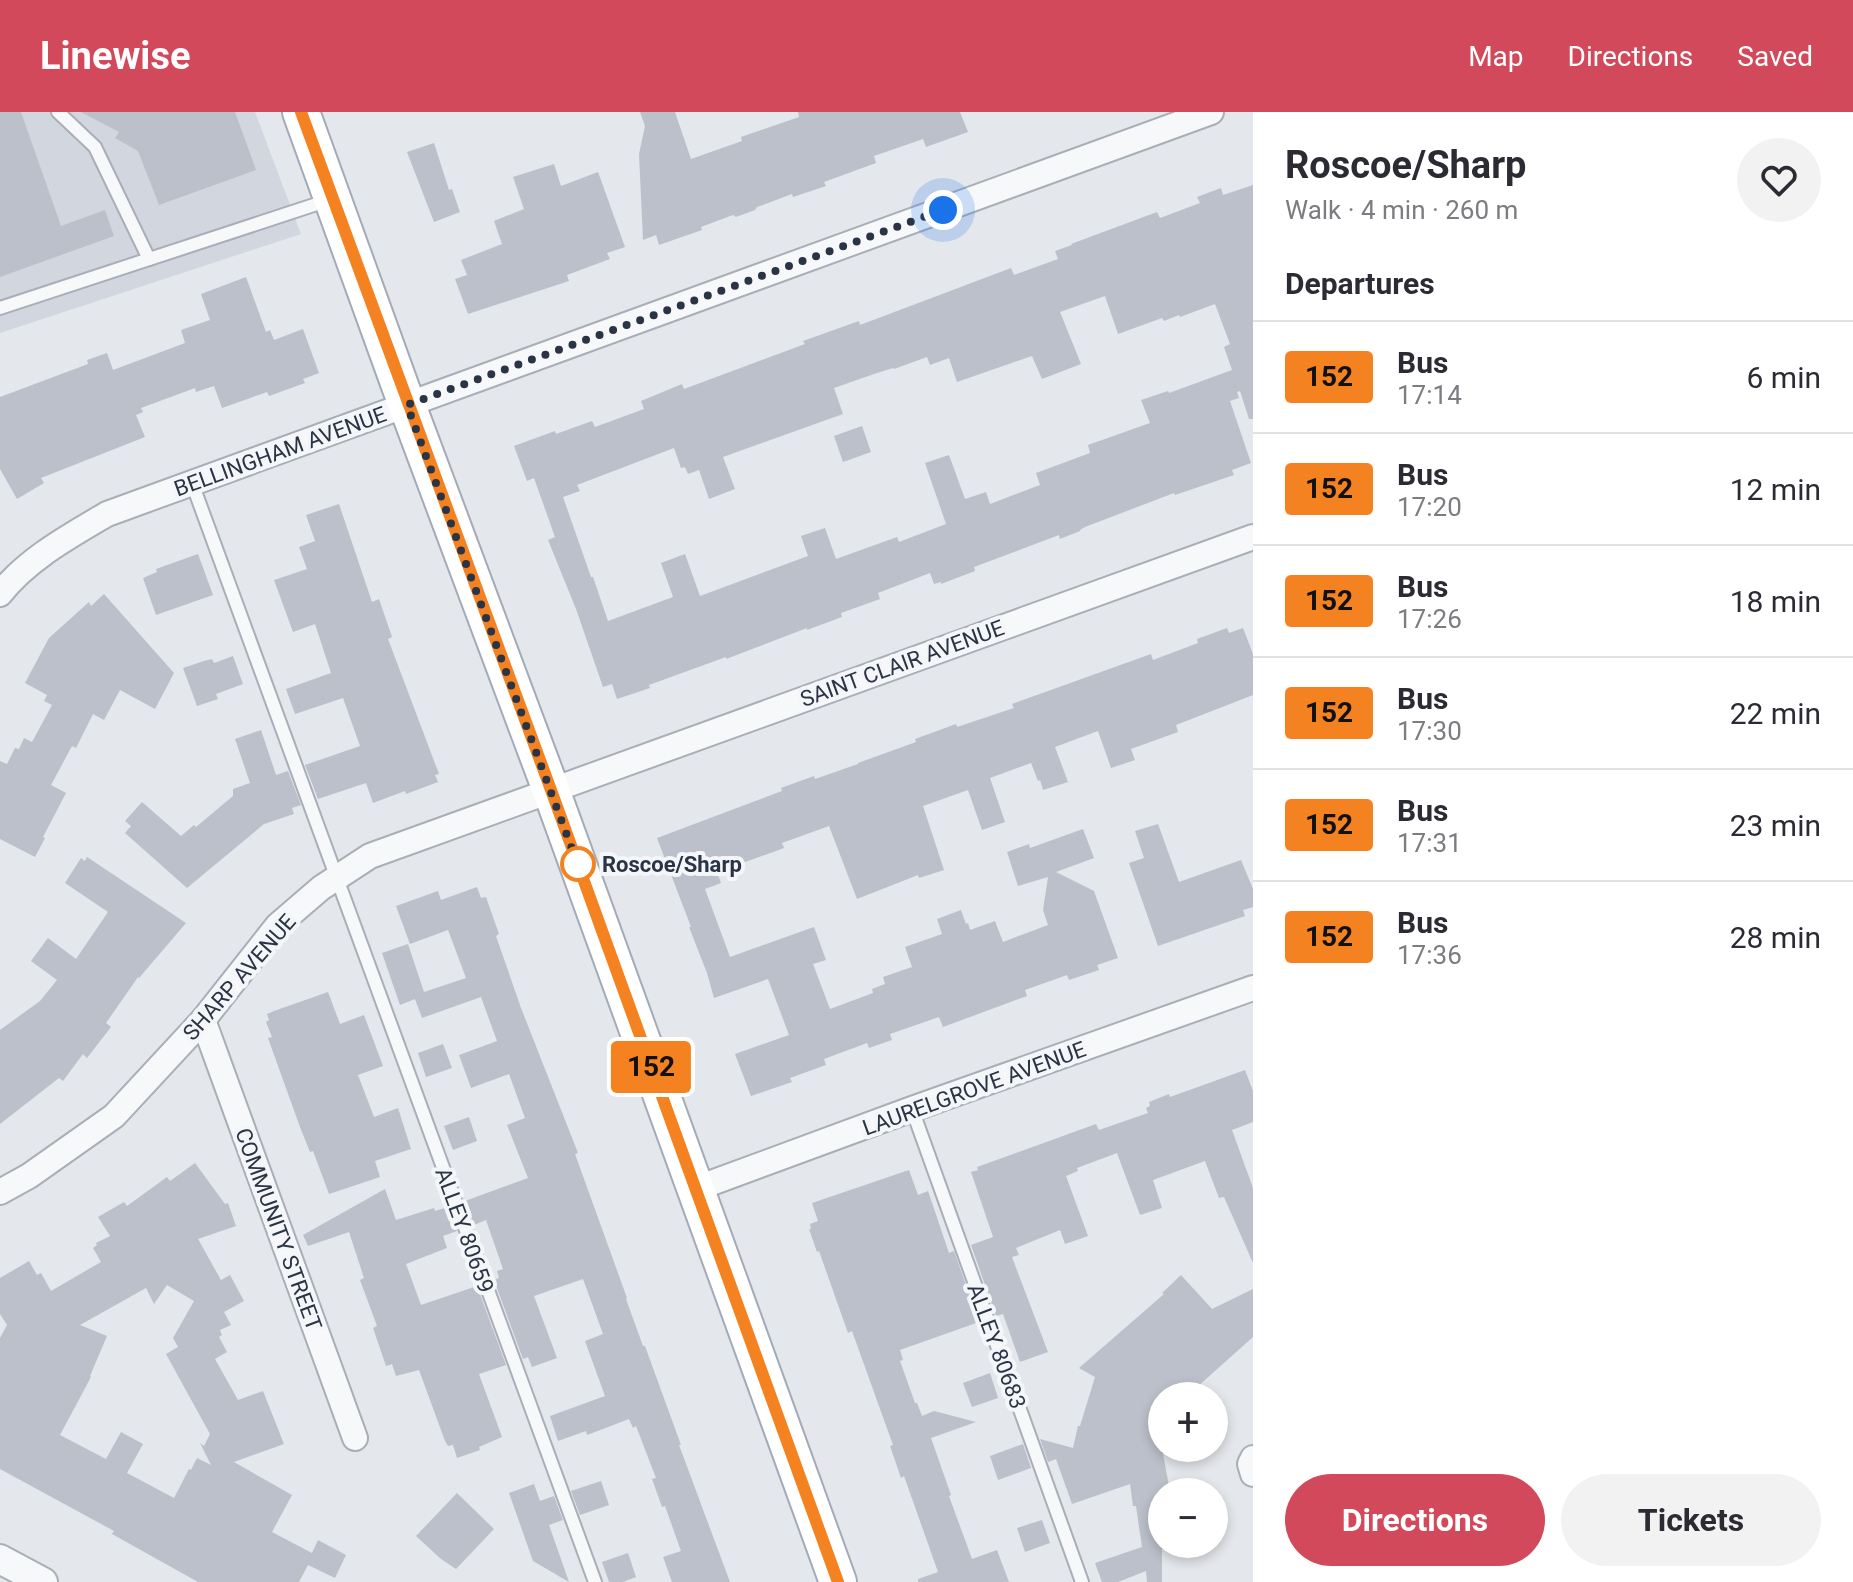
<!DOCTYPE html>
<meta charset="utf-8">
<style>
:root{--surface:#fff;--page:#f2f2f3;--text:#2b2b33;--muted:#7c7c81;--line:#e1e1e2;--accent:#d1495b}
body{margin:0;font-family:Roboto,sans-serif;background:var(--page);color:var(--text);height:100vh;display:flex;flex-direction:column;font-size:30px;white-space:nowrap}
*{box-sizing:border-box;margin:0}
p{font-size:26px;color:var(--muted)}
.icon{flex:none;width:44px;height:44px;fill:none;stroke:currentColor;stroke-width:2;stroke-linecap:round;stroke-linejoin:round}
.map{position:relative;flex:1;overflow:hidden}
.details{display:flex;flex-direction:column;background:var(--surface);width:600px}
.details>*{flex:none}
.badge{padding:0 16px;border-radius:6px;font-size:28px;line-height:52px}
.buttons{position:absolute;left:1148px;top:1270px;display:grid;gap:16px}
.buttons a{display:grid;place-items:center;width:80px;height:80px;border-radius:50%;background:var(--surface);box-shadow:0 4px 12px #0003;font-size:40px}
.you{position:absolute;width:40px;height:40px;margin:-20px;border:6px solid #fff;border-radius:50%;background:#1a73e8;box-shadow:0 0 0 12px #1a73e833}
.map>.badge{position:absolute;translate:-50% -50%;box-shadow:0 0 0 4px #fff}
h2{padding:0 32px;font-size:30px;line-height:72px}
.round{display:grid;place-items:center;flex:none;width:84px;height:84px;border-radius:42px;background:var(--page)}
.head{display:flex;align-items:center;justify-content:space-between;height:136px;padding:0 32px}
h1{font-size:38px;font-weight:700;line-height:60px}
.cta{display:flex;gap:16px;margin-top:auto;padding:16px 32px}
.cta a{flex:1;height:92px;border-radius:48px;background:var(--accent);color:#fff;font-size:32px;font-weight:700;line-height:92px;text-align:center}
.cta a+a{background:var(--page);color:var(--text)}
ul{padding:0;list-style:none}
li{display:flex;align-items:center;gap:24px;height:112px;padding:0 32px;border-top:2px solid var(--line)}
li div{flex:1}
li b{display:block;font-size:30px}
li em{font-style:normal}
li .badge{min-width:88px;font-weight:700;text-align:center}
header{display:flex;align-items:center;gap:48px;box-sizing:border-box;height:112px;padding:0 40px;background:var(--accent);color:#fff}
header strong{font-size:38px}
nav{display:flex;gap:44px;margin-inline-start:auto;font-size:28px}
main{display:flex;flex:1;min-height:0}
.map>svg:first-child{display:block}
</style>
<header>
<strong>Linewise</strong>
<nav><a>Map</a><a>Directions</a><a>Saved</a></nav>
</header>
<main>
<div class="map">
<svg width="1253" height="1470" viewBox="0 0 1253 1470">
<rect width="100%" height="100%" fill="#e4e7ec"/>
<path fill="#d2d6de" d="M 0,0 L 255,0 L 301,122 L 0,221 Z"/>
<g fill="#bbc0ca" fill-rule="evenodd">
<path d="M 0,0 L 21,0 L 61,114 L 105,98 L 114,124 L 0,165 Z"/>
<path d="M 81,0 L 235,0 L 256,58 L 159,93 L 138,39 L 115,26 L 119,20 Z"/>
<path d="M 640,0 L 675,0 L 691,47 L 742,29 L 741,25 L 799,5 L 798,0 L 960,0 L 968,20 L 926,35 L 923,27 L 874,44 L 876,51 L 824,70 L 826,74 L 793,85 L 792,82 L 757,95 L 755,98 L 736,105 L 733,103 L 701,115 L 702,118 L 659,133 L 656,123 L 643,128 L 639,42 L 645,14 Z"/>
<path d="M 434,31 L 449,78 L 452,77 L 460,100 L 434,110 L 407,40 Z"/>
<path d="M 554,52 L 561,74 L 598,60 L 625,135 L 607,141 L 610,147 L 567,163 L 569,169 L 468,202 L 455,167 L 467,163 L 461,148 L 502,132 L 494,109 L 524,97 L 513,65 Z"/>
<path d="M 1253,73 L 1253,307 L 1249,307 L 1240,279 L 1237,280 L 1239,286 L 1230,289 L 1251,351 L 1232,358 L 1234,363 L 1175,383 L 1174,381 L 1085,415 L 1080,418 L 1080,419 L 1060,427 L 1059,423 L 974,455 L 975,459 L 941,472 L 941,470 L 934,472 L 930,461 L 878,481 L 880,487 L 841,501 L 842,505 L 807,518 L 807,516 L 726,547 L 726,545 L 649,573 L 650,576 L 617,587 L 612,572 L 603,575 L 576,497 L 548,428 L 555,425 L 534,366 L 527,369 L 514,334 L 555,319 L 556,322 L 592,309 L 595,315 L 644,297 L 641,289 L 682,272 L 684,277 L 805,232 L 803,229 L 859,209 L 860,213 L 1011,156 L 1014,163 L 1058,147 L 1055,139 L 1072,133 L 1071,132 L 1157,100 L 1160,106 L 1200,91 L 1197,85 L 1221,76 L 1223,83 ZM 1105,184 L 1118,222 L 1162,206 L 1164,209 L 1179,203 L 1180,205 L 1215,192 L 1230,232 L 1224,235 L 1232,258 L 1169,281 L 1168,279 L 1141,288 L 1150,311 L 1088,333 L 1090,341 L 1036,361 L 1040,373 L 990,392 L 986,380 L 965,387 L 949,343 L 925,351 L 946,412 L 899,430 L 897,425 L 836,447 L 825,416 L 801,424 L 808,444 L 700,484 L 685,442 L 661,451 L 673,485 L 608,509 L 593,465 L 591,465 L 563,385 L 580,379 L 577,373 L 674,336 L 681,356 L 685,355 L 688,362 L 699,358 L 709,387 L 735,377 L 723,345 L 843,302 L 834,276 L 874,262 L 893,256 L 894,257 L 927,245 L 930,253 L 949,246 L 957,270 L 1032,244 L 1042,267 L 1081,252 L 1060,200 Z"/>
<path d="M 246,165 L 266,220 L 270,218 L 274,228 L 303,217 L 319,261 L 303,267 L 305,271 L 269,284 L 267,280 L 222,296 L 214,274 L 196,280 L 195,276 L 141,296 L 143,300 L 136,303 L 145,325 L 41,366 L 44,371 L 17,387 L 0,357 L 0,285 L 88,252 L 87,248 L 107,241 L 113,258 L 185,231 L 181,218 L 210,208 L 201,182 Z"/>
<path d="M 862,314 L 871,340 L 843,350 L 834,324 Z"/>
<path d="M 339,392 L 372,490 L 379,487 L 392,525 L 388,527 L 439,662 L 435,663 L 438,670 L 406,682 L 405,679 L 373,691 L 366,671 L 318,687 L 305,653 L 360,634 L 343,586 L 295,602 L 286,577 L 331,561 L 315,512 L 293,520 L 274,468 L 307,457 L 299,435 L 315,429 L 306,403 Z"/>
<path d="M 198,442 L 213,483 L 156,503 L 143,466 L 157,460 L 156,457 Z"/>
<path d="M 104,482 L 174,561 L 155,597 L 120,578 L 104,608 L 93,602 L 76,636 L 72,634 L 51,673 L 66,681 L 43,725 L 45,726 L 35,745 L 0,727 L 0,649 L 7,652 L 15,636 L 19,637 L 24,626 L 32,630 L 52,593 L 44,589 L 47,583 L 25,571 L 49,526 L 89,490 L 91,494 Z"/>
<path d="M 1227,516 L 1229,521 L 1243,516 L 1253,542 L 1253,583 L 1176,613 L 1178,620 L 1131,637 L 1135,648 L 1111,656 L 1098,619 L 1055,635 L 1068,670 L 1043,678 L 1040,668 L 1038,669 L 1031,651 L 990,666 L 1005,710 L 982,718 L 968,678 L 923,694 L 944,758 L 919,766 L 918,763 L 857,787 L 829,714 L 782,731 L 784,736 L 717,760 L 721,771 L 705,777 L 730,845 L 814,815 L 826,848 L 813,852 L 830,897 L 873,881 L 872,877 L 885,872 L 883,865 L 912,855 L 905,835 L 942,822 L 937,807 L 961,798 L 966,812 L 968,811 L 970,818 L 995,809 L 1003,830 L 1048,813 L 1043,798 L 1048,765 L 1018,774 L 1007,740 L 1029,732 L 1030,736 L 1083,717 L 1094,746 L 1056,760 L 1094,779 L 1118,846 L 1097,853 L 1099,858 L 1069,868 L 1067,863 L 1025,878 L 1027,884 L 943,915 L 939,905 L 890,922 L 892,928 L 869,936 L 867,931 L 824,947 L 826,953 L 790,966 L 792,970 L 751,984 L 735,942 L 789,923 L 768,867 L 714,886 L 707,861 L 689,815 L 691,815 L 657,726 L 782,679 L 781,676 L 814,664 L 815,667 L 858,652 L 858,651 L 916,630 L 915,627 L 956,612 L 957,615 L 1014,596 L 1012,592 L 1151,542 L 1153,548 L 1198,531 L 1197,527 Z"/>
<path d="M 233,544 L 243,572 L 216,582 L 218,587 L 197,594 L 183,556 L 204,549 L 212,547 L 214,551 Z"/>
<path d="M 261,618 L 276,663 L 288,659 L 301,693 L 292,696 L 294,702 L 264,712 L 187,776 L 125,721 L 131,714 L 125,709 L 142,690 L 181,724 L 194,713 L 196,715 L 233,684 L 233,677 L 250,671 L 235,627 Z"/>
<path d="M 1158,712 L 1179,770 L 1241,748 L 1253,777 L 1253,795 L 1243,798 L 1245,804 L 1158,834 L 1129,751 L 1144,746 L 1135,719 Z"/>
<path d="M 87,745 L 186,811 L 139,866 L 138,865 L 106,911 L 111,915 L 87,946 L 83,942 L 63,969 L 59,966 L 0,1012 L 0,918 L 40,889 L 57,868 L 31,849 L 48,826 L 76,847 L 108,800 L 65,771 L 81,746 L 85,749 Z"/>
<path d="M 477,775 L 481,786 L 486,785 L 499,822 L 496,824 L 521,896 L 578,1041 L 575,1042 L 627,1186 L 626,1187 L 643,1234 L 645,1234 L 681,1333 L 679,1333 L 730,1470 L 672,1470 L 663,1445 L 681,1439 L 665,1394 L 662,1395 L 652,1367 L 656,1366 L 636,1314 L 633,1316 L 629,1307 L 587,1323 L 586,1319 L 558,1329 L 550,1304 L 605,1284 L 585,1229 L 603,1222 L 583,1167 L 534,1184 L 557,1246 L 532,1255 L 528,1245 L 523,1247 L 494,1168 L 499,1166 L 497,1159 L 503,1157 L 486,1108 L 474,1113 L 465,1089 L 528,1066 L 507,1013 L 525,1006 L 509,962 L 471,976 L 459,943 L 497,929 L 481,885 L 422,906 L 415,887 L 400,893 L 382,841 L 408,832 L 424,880 L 466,866 L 448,818 L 410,832 L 396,794 L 438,779 L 441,788 Z"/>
<path d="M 328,880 L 340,912 L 364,903 L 383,954 L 358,963 L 374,1005 L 398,996 L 411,1037 L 375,1049 L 380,1065 L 329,1082 L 313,1039 L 310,1040 L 300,1015 L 273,940 L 268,926 L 272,925 L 266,910 L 269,908 L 267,902 L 274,899 Z"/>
<path d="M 443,932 L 452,956 L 426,965 L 418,941 Z"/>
<path d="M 1245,958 L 1253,979 L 1253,1010 L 1232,1018 L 1253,1076 L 1253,1151 L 1224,1085 L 1219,1086 L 1205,1049 L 1153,1068 L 1162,1096 L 1140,1103 L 1117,1041 L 1077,1056 L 1078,1059 L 1066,1064 L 1088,1124 L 1065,1132 L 1060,1118 L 1016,1136 L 1019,1143 L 1012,1145 L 1048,1240 L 1020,1250 L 1003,1202 L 996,1204 L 971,1133 L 993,1125 L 971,1060 L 978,1058 L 977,1055 L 1096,1012 L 1099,1018 L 1148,1001 L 1146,996 L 1150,994 L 1149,990 L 1169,982 L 1170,985 Z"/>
<path d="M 469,1005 L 477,1029 L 453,1038 L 444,1014 Z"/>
<path d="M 195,1051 L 225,1092 L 228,1091 L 236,1114 L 198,1127 L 221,1168 L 230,1163 L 244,1189 L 224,1200 L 231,1213 L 220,1218 L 222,1223 L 219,1225 L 227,1240 L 215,1247 L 238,1288 L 263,1279 L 284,1332 L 234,1350 L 292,1383 L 272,1420 L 312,1441 L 318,1428 L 346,1443 L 335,1466 L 308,1453 L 299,1470 L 198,1470 L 112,1422 L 114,1419 L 0,1357 L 0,1226 L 7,1213 L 0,1202 L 0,1166 L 29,1149 L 37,1163 L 41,1161 L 51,1179 L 101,1150 L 93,1136 L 97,1133 L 96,1131 L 110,1124 L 98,1105 L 124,1090 L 127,1094 L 167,1065 L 170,1069 ZM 167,1173 L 194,1189 L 173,1226 L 178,1235 L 166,1242 L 210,1322 L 204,1334 L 200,1331 L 211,1353 L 197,1346 L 191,1358 L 189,1357 L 174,1386 L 127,1361 L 143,1332 L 121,1320 L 106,1347 L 60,1323 L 91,1265 L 90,1264 L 107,1224 L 80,1213 L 146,1176 L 154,1192 Z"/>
<path d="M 909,1058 L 918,1083 L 928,1079 L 949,1141 L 954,1139 L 979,1210 L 900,1238 L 903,1248 L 900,1249 L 915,1291 L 917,1291 L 922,1304 L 934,1299 L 976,1310 L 931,1326 L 951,1383 L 949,1384 L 972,1447 L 997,1438 L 1009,1470 L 918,1470 L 918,1467 L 938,1460 L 904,1364 L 901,1366 L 890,1334 L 893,1333 L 852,1219 L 848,1221 L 819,1139 L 817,1140 L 809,1117 L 811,1117 L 810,1112 L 818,1109 L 812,1091 Z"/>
<path d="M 385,1077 L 396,1108 L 434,1096 L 435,1099 L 448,1095 L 457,1119 L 443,1124 L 447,1136 L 406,1152 L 421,1193 L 477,1174 L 506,1253 L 479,1262 L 502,1325 L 479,1335 L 480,1338 L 457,1346 L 453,1333 L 448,1334 L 445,1329 L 419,1258 L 396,1264 L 392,1252 L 386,1254 L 373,1216 L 377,1214 L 360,1168 L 364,1166 L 349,1120 L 308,1134 L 303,1123 Z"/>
<path d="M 1181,1163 L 1212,1197 L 1253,1177 L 1253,1225 L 1187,1284 L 1162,1284 L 1162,1336 L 1170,1380 L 1162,1380 L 1162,1470 L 1147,1470 L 1146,1459 L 1118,1470 L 1102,1470 L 1095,1451 L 1142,1435 L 1136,1394 L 1133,1394 L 1130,1372 L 1072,1392 L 1056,1347 L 1048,1350 L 1040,1327 L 1073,1336 L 1078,1314 L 1080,1314 L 1095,1265 L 1079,1256 L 1164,1182 L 1162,1181 Z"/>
<path d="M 990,1261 L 998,1286 L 972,1295 L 963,1271 Z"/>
<path d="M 1023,1332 L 1031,1356 L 998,1368 L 990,1344 Z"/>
<path d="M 601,1369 L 609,1393 L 580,1403 L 571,1379 Z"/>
<path d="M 534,1372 L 540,1389 L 554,1384 L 563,1408 L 549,1413 L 569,1470 L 533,1449 L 509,1381 Z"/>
<path d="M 457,1381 L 494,1417 L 456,1457 L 441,1447 L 416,1424 Z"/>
<path d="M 1042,1408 L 1050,1431 L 1025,1440 L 1017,1416 Z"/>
<path d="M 628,1441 L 636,1465 L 623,1470 L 609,1470 L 602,1450 Z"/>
</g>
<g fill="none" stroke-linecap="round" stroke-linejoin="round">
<g stroke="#a9aeb7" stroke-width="16">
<g id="service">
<path d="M 58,0 L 95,35 L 149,147"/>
<path d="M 0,196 L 329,88"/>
<path d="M 192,371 L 595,1470"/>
<path d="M 912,997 L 1082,1470"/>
</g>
</g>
<g stroke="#a9aeb7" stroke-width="28">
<g id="minor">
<path d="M 0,482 C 27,447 70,424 107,402 L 1211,0"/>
<path d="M 203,908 L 355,1326"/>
<path d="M 695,1077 L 912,997 L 1253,876"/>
<path d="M 0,1080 L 29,1064 L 114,1004 L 203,908 L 278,813 L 321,776 L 370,744 L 1253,425"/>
<path d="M 1253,1346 L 1250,1352 L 1253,1362"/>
</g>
</g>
<g stroke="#a9aeb7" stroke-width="32">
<path id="tertiary" d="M 0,1447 L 43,1470"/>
</g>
<g stroke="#a3abb8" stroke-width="40">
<path id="primary" d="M 301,0 L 407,293 L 551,678 L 838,1470"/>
</g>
<use href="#service" stroke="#f7f8fa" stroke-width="12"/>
<use href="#minor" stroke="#f7f8fa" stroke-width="24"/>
<use href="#tertiary" stroke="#f7f8fa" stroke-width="28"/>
<use href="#primary" stroke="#fff" stroke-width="36"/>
</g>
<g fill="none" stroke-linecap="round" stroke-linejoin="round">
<g stroke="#fff" stroke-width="18">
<path id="line" d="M 301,0 L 551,678 L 838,1470"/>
</g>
<use href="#line" stroke="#f58220" stroke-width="12"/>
<path stroke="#2b3445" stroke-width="8" stroke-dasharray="0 14.4" d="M 578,752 L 582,764 L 407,293 L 943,98"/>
</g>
<circle fill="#fff" stroke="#f58220" stroke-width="4" cx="578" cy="752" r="16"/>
<g text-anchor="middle" stroke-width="8" stroke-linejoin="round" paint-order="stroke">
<g font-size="22" fill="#2b3445" stroke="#f4f6f9">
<text transform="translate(280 339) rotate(-20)" y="8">BELLINGHAM AVENUE</text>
<text transform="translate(902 551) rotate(-20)" y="8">SAINT CLAIR AVENUE</text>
<text transform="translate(239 865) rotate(-49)" y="8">SHARP AVENUE</text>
<text transform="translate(974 976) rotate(-20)" y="8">LAURELGROVE AVENUE</text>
<text transform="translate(279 1117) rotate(70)" y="8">COMMUNITY STREET</text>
<text transform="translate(465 1118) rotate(70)" y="8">ALLEY 80659</text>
<text transform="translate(997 1234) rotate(70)" y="8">ALLEY 80683</text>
</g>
<g font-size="22" font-weight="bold" fill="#2b3445" stroke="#f4f6f9" text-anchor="start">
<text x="602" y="760">Roscoe/Sharp</text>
</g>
</g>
</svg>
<div class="buttons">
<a>+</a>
<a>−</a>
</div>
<div class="you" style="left:943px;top:98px"></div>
<b class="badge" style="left:651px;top:955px;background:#f58220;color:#111">152</b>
</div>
<section class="details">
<div class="head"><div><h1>Roscoe/Sharp</h1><p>Walk · 4 min · 260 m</p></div><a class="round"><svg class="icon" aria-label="heart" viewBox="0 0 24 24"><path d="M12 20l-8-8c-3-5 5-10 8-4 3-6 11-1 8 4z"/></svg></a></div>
<h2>Departures</h2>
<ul>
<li><span class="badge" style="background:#f58220;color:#111">152</span><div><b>Bus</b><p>17:14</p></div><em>6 min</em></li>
<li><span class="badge" style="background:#f58220;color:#111">152</span><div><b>Bus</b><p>17:20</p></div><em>12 min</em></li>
<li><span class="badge" style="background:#f58220;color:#111">152</span><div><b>Bus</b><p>17:26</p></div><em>18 min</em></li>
<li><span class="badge" style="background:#f58220;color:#111">152</span><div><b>Bus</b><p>17:30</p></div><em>22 min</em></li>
<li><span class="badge" style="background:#f58220;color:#111">152</span><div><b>Bus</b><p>17:31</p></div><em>23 min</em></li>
<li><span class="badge" style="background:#f58220;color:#111">152</span><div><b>Bus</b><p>17:36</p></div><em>28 min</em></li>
</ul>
<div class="cta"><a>Directions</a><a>Tickets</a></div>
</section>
</main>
